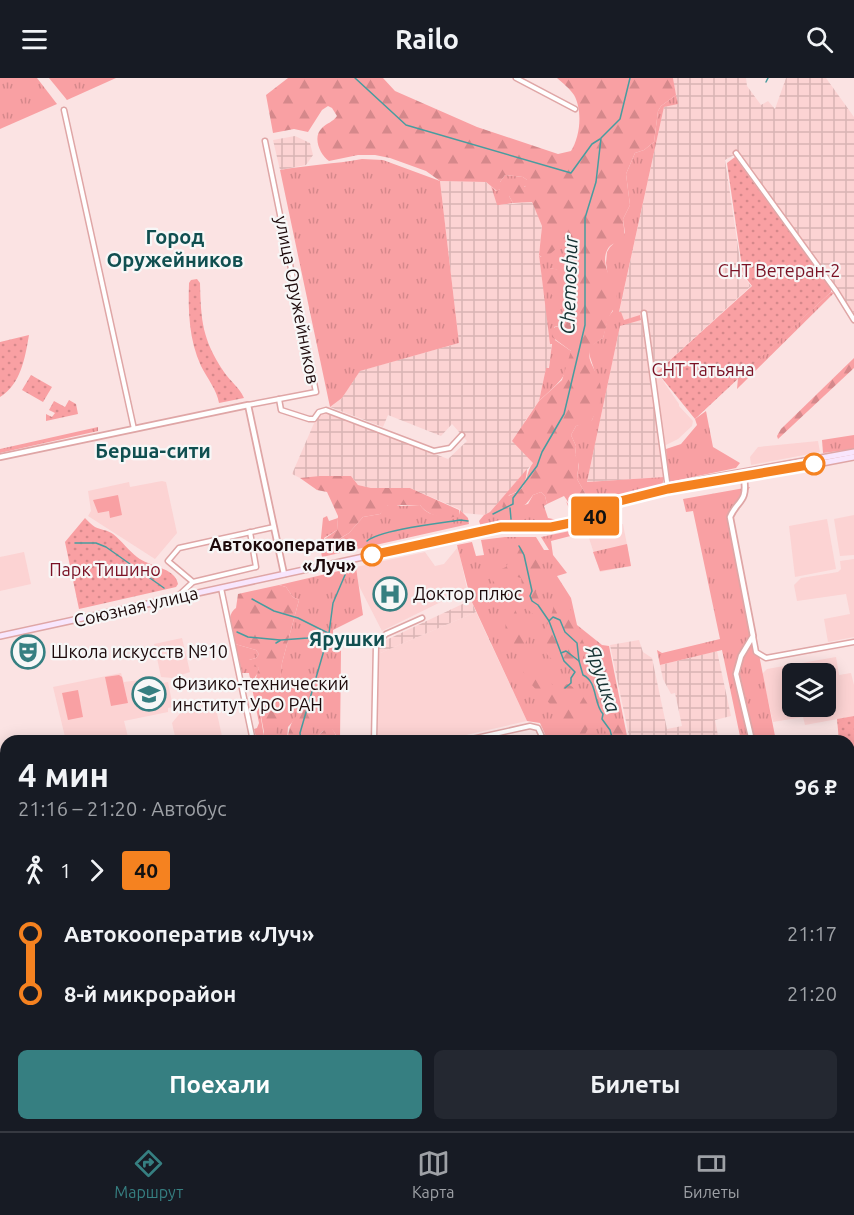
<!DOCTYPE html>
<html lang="ru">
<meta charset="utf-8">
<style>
:root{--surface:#171b24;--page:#242831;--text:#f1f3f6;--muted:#9ea1a6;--line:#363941;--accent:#367f81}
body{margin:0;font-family:Ubuntu,sans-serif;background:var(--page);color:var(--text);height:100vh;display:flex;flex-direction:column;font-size:22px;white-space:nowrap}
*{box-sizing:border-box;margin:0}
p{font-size:20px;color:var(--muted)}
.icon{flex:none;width:33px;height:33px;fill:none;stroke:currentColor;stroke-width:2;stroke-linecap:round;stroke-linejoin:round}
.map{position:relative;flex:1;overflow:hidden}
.details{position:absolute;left:0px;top:657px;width:855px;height:396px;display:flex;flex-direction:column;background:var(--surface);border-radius:18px 18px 0 0;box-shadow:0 3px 15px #0003}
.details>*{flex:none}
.badge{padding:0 12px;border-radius:4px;font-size:21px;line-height:39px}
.fabs{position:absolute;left:782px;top:585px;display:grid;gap:12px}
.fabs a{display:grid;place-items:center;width:54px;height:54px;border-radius:9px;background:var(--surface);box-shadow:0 3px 15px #0003;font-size:30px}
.map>.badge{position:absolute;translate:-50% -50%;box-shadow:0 0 0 3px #fff}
.legs{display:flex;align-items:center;gap:9px;height:66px;padding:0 18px;font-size:20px}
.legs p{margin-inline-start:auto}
.head{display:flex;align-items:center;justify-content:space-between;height:102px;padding:0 18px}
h1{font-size:33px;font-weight:600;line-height:45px}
.button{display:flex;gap:12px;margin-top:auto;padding:12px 18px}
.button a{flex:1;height:69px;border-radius:9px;background:var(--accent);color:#fff;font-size:24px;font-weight:600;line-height:69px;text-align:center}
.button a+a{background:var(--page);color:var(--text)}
ul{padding:0 18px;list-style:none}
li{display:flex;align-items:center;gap:21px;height:60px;font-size:22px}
li i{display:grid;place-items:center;width:9px;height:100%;margin:0 8px;background:currentColor}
li i::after{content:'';width:15px;height:15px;margin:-8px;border:4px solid;border-radius:50%;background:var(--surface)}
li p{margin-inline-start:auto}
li:first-child i{background:linear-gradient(#0000 50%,currentColor 0)}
li:last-child i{background:linear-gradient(currentColor 50%,#0000 0)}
header{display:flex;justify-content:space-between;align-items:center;height:78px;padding:0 18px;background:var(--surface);font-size:27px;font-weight:600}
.menu{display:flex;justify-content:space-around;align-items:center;height:84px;border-top:2px solid var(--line);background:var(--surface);font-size:16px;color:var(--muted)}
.menu a{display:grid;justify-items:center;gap:3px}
.menu .selected{color:var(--accent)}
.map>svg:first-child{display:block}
</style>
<header><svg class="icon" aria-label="menu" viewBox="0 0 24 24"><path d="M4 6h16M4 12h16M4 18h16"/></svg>Railo<svg class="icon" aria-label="search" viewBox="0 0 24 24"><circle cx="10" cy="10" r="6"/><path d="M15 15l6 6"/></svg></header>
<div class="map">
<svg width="854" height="1053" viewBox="0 0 854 1053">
<defs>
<pattern id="industrial-grid" width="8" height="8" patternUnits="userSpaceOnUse" patternTransform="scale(1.5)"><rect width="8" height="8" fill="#fcd3d3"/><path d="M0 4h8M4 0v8" fill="none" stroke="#d8b4b4"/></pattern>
<pattern id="grass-tufts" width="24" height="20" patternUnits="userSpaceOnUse" patternTransform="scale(1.5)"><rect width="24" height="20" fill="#f9a0a3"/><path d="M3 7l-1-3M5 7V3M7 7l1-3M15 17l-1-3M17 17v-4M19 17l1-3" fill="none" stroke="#d5888b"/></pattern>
<pattern id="forest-firs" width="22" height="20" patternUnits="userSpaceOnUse" patternTransform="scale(1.5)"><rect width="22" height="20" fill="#f9a0a3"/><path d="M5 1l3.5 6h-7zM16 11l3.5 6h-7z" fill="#d5888b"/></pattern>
<pattern id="park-dots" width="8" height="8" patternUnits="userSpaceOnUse" patternTransform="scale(1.5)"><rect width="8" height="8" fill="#f9a0a3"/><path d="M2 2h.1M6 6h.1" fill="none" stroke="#d5888b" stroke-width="1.8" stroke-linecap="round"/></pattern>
</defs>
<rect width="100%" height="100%" fill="#fbe3e3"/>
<g fill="#fcd3d3" fill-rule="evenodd">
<path d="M 657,294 L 679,326 L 679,328 L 693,343 L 692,348 L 678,361 L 666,367 L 664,366 L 654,296 Z"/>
<path d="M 818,363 L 820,374 L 751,387 L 750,379 L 758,369 Z"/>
<path d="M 162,403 L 166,404 L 177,455 L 155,481 L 88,438 L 91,433 L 88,413 L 129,404 L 130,409 Z"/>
<path d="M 854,437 L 854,477 L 840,478 L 834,441 Z"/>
<path d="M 827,441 L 836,491 L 795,499 L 789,448 Z"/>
<path d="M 623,446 L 631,488 L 600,494 L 587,454 Z"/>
<path d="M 458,469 L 467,511 L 382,553 L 359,508 L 356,489 L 425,474 L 435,488 L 444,486 Z"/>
<path d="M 24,474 L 31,506 L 0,513 L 0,479 Z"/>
<path d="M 854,481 L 854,559 L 828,564 L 824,541 L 850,536 L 846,516 L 797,523 L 794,507 L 801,500 L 838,494 L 841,491 L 840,483 Z"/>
<path d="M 476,534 L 527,643 L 440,663 L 378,663 L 378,576 Z"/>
<path d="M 182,560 L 190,594 L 172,600 L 161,599 L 154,566 Z"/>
<path d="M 836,579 L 839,597 L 851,595 L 854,607 L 854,638 L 805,647 L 803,639 L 773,644 L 762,596 L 767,591 ZM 792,596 L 825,596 L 825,628 L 792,628 Z"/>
<path d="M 121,595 L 124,604 L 156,600 L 162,605 L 168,604 L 173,629 L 168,630 L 168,634 L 124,643 L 128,659 L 120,661 L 120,663 L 66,663 L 53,609 Z"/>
<path d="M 215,626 L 223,663 L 176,663 L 172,645 L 181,634 Z"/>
<path d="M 72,1047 L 154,1047 L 149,1053 L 80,1053 Z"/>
<path d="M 158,1047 L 243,1047 L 244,1053 L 160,1053 Z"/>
<path d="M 432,1047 L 525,1047 L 528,1053 L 433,1053 Z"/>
</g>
<g fill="url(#industrial-grid)">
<path d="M 673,0 L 746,0 L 747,8 L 761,27 L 768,23 L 775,31 L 786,0 L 826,0 L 854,39 L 854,235 L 736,76 L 725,82 L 742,196 L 751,208 L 657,294 L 652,287 L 648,287 L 664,399 L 587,404 L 620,248 L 623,242 L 619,235 L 664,29 L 677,26 Z"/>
<path d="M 295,58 L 310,65 L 313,77 L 306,87 L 280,92 L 273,62 Z"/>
<path d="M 440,103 L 486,104 L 491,108 L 497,126 L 499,127 L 532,124 L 542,147 L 539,177 L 552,273 L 548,291 L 546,290 L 539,323 L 525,343 L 533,385 L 490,434 L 484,437 L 463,435 L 459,431 L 410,410 L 371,410 L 358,407 L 351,398 L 300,400 L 292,396 L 318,336 L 325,334 L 448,381 L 467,363 L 452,346 L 441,358 L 388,337 L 383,349 L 330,329 L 342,320 L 359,293 L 459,265 Z"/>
<path d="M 471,522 L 476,534 L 378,576 L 378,570 L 380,565 Z"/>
<path d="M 639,562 L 643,574 L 652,580 L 667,651 L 682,648 L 675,615 L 671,616 L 663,601 L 660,587 L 717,573 L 731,638 L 715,642 L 719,663 L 630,663 L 610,567 Z"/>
</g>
<g fill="url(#grass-tufts)">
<path d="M 0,0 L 37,0 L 57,26 L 0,51 Z"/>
<path d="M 49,0 L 116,0 L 67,22 Z"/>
<path d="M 676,17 L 678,26 L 664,29 L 619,234 L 621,234 L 624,242 L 640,237 L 641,242 L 620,248 L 587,404 L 664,399 L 662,408 L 626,417 L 587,437 L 572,438 L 566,423 C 572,432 580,434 589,428 L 589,422 L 577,401 L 579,386 L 575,377 L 576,368 L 571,357 L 576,348 L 592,342 C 598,330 598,304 594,291 C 589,273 583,271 603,260 L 608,239 L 613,233 L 606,185 L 607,174 L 610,169 L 625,155 L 623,141 L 630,127 L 626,96 L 635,75 L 644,72 L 654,64 L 658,33 L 661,28 Z"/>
<path d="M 362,81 L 383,82 L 440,103 L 459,265 L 360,293 L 342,320 L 330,329 L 280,92 C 307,87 335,86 362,81 Z"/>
<path d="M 505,97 L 523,99 L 527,102 L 527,107 L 509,118 L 513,125 L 499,127 L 497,127 L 491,108 L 496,113 L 500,111 L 500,104 Z"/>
<path d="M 565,164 L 578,167 L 580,172 L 565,194 L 550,190 C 555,206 571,231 562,247 L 554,249 L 555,262 L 571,273 C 570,298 556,307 539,323 L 546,290 L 549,290 L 552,266 L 550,266 L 539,177 L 541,179 Z"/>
<path d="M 831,214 L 834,215 L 737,311 L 738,300 Z"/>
<path d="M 706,333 L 713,369 L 740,385 L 736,390 L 669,404 L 666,371 L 681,366 L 697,347 L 695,341 Z"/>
<path d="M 98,349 L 98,353 L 0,375 L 0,371 Z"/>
<path d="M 854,357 L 854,371 L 823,375 L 822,362 Z"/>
<path d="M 527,391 C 526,405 523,413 509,417 L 502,429 L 504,432 L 528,426 L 533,417 L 541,414 L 545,418 L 547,426 L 544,428 L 548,440 L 558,442 C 532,447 506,443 481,449 L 479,443 L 484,437 L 490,434 Z"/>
<path d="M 750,409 L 732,439 L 776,663 L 741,663 L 722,572 L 660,587 L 657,572 L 662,575 L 720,561 L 693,433 L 686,434 L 683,421 Z"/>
<path d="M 392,426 L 401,428 L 420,427 C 430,441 444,437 459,437 L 460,432 L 468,440 L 469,446 L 322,479 L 320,469 L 323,440 L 327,438 L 329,443 L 338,440 L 337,452 L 324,460 L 324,465 L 338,462 L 349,455 L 363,439 L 380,436 L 385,428 Z"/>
<path d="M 589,449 L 590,453 L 551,463 L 553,477 L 567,495 L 557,498 L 571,520 L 577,547 L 602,567 L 609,568 L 628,663 L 548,663 L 540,645 L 527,643 L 471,522 L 457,467 L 472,464 L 476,478 L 484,477 L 481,462 L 505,459 L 536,459 L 544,472 L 549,472 L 541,459 Z"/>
<path d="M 627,466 L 631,488 L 600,493 L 593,474 Z"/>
<path d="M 356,489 L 363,537 L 333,552 L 333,572 L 341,572 L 340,663 L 332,651 L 323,653 L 314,661 L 309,639 L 302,633 L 288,649 L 287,663 L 279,663 L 275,659 L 274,619 L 261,625 L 259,628 L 264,659 L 262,663 L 257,663 L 254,651 L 257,650 L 259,645 L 249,595 L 242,595 L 235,566 L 256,572 L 259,576 L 256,580 L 249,582 L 259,590 L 258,595 L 255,599 L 257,607 L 278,613 L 282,585 L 299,522 L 293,519 L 286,509 L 279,507 Z"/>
</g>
<g fill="url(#forest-firs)">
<path d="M 288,0 L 383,0 L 395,13 L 477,49 L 558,76 L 571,73 C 580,59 583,33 574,17 C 570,11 563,5 557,0 L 673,0 L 676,17 L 661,28 L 658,33 L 654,64 L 644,72 L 635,75 L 626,96 L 630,127 L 623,141 L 625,160 C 621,165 613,164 609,169 C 597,186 616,205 617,220 C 617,229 610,234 608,242 C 606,248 605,254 603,260 C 572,277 603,291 601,315 C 601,324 596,334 592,342 L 589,345 L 576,348 L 571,357 L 576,368 L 575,377 L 579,383 L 577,401 L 589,422 L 587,430 L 579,432 L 573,431 L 564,418 L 547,426 L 545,418 L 541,414 L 533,417 C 524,430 520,432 504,432 L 502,429 L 505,420 C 510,416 515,416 519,413 C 528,406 526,393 533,385 L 512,363 L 539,323 L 562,302 L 571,273 L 552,259 L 551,251 C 554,249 561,248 563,245 C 573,230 556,222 548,213 C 544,207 543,201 542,195 L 550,190 L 565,193 L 567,191 L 569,177 L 580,172 L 578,167 C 561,159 557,174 543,180 L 539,177 L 542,148 L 532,124 L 513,125 L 509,118 L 510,109 L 519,104 L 525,109 L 527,102 L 523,99 L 505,97 L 500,104 L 500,111 L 497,113 L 486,104 L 440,103 L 426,93 L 390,80 L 375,77 L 358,77 L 329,83 C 320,77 312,59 322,50 C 327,45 333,44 337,38 L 332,30 L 328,28 L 322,32 L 308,54 L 294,51 L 273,55 L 266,17 Z"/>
<path d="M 854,280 L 854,290 L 778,361 L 777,358 L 781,351 Z"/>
<path d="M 320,398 L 351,398 L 358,407 L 371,410 L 410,410 L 459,432 L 459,437 C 447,443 428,438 420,427 L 388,427 L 380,436 L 363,439 L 349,455 L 327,468 L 323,462 L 337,452 L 338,438 L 327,414 L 317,412 L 300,400 Z"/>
<path d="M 528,465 L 538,470 C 544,484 544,501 536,514 L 542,529 L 537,536 L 533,536 L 525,529 L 521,500 L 514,498 L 497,507 L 491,501 L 495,494 L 506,489 L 509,483 L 515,480 L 522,466 Z"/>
<path d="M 279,507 L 286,509 L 293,519 L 299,522 L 282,585 L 279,612 C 268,618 260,613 255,603 L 259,590 L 247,586 L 249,582 L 256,580 L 259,576 L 256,572 L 235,566 C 231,554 225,538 236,530 L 238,516 Z"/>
<path d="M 507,521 L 511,522 L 517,536 L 526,541 C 530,552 528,565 520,573 L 516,573 C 504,563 505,555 506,540 C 506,536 503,530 501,525 L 503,522 Z"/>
<path d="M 560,521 L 567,522 C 572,531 571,540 574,549 C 576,554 580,557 582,561 C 598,592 547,595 543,566 C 542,551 553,539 554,525 Z"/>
<path d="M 528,587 C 542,593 546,605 560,611 L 567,606 C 579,611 592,626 591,641 C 590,648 585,657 581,663 L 561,663 C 559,654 561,642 556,634 C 548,620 526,606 523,592 Z"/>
<path d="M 274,619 L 278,620 L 282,625 L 275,659 L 279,663 L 262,663 L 264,654 L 259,628 L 261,625 Z"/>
<path d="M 305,631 L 309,632 L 314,661 L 328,649 L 332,650 L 339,663 L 287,663 C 290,648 291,640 305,631 Z"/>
<path d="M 606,641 C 622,639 624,649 627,663 L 613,663 L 604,652 L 601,644 Z"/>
</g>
<g fill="url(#park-dots)">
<path d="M 735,79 L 831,211 L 831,214 L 695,341 L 657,294 L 752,208 L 743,196 L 727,85 Z"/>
<path d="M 197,201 L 200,205 C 201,243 202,261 224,294 C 230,303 240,310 244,320 L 219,325 C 217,312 207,300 201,288 C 189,262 188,233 189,205 L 191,202 Z"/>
<path d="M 29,257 C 25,280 21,306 0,319 L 0,264 Z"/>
<path d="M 31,297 L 52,309 L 43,324 L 22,312 Z"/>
<path d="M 69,322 L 76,326 L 78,336 L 46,343 L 46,336 L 52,339 L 55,335 L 49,332 L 54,323 L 65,329 Z"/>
<path d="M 85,440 C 88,443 92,447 95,449 C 101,452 108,452 113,456 C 122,463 129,473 137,479 C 149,489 175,489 178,506 L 176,509 L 79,531 L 65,464 Z"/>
<path d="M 854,638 L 854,674 L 849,674 L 849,663 L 839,663 L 837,641 Z"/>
<path d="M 849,990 L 854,993 L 854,1053 L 777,1053 L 776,1047 L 849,1047 Z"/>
</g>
<g fill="#f9a0a3">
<path d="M 118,417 L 122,437 L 110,440 L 109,433 L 98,435 L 93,422 Z"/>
<path d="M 119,597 L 122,599 L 128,625 L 111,628 L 105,599 Z"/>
<path d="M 78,612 L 83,639 L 68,642 L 62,615 Z"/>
</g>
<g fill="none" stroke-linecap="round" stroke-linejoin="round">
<g stroke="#489c9f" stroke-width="1.5">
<path d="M 355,0 L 406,47 L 571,95 L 592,66 L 600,61"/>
<path d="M 766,4 L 768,0"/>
<path d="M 510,430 L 511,441"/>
<path d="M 493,436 L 513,426 L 513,420 L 537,388 L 542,374 L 564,336 L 585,247 L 585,140 L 596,104 L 601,60 L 620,41 L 630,0"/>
<path d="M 367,463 C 379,452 441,445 460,442 L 468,443"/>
<path d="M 75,465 L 96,465 L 106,469 L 164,510"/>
<path d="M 519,468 L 524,477 L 532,513 L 530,518 L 532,523 L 538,527 L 549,543 L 553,539 L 560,542 L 565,554 L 577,565 L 579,583 L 583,597 C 598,604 593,625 603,636 L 602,641 L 610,652 L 613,663"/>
<path d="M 252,521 L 274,533 L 298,540 L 328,555"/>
<path d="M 549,543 L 564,583 L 575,594 L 571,600 L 571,605 L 565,610"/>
<path d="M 237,554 L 248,559 L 280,562"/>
<path d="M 276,565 L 281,562 L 308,560 L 328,555"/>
<path d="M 561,575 L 566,573 L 579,583"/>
<path d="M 301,663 L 300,655 L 329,555 L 333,525 L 345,497"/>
<path d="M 849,1003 L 854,1004"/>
<path d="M 290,1053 L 294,1051 L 295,1047"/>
</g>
<g stroke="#dfa6a6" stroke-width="7">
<g id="minor">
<path d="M 516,0 L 575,31"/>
<path d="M 64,32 L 134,351"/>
<path d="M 736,75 L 836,213 L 854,242"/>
<path d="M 644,235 L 668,411"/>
<path d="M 279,321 L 281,332 L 309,341 L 314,341 L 319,334 L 326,332 L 434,373 L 450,370 L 462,357"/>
<path d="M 248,327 L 316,314 L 265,63"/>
<path d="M 193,504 L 168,483 L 179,470 L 274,449"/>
<path d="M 221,510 L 253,663"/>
<path d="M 178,518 L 193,504 L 256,489 L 250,454"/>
<path d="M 753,558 L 756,574 L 766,580 L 854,564"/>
<path d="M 374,663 L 376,567 L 386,556 L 422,540"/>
<path d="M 463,663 L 530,648 L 538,650 L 544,663"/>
<path d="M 0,766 L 6,765"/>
<path d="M 0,1010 L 6,1014"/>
<path d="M 59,1047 L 67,1053"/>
<path d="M 249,1047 L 250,1053"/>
<path d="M 318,1047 L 318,1053"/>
<path d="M 345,1047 L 347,1053"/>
<path d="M 531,1047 L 533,1053"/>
<path d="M 762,1047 L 763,1053"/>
</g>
</g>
<g stroke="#dfa6a6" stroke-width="8">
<g id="tertiary">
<path d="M 0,379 L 248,327 L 284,496"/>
<path d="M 744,400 C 748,425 737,422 730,439 L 753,558 L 741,578 L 736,596 L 752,663"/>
<path d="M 0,831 L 6,859"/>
<path d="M 849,908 L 854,919"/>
</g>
</g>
<g stroke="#dfa6a6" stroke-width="8">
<g id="secondary">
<path d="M 698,406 L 744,400 L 854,379"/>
<path d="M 0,558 L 501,449 L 551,449 L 590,441 L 619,423 L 705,401 L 854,374"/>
<path d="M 849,754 L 854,753"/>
<path d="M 849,764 L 854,763"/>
<path d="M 0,965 L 6,956"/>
</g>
</g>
<use href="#minor" stroke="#fff" stroke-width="4"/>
<use href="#tertiary" stroke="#fff" stroke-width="4.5"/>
<use href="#secondary" stroke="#f8e6fd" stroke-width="5"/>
</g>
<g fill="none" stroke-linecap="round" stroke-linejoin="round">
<g stroke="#fff" stroke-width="14">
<path id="line-1" d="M 372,477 L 501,449 L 551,449 L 590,441 L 620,423 L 668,411 L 814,386"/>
</g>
<use href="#line-1" stroke="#f58220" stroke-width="9"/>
</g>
<defs>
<g id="hospital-ring" transform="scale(1.725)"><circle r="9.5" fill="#f7f7f7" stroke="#367f81" stroke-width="1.5"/><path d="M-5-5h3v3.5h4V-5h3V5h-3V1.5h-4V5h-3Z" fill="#367f81"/></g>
<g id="theatre-ring" transform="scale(1.725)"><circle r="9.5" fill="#f7f7f7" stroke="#367f81" stroke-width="1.5"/><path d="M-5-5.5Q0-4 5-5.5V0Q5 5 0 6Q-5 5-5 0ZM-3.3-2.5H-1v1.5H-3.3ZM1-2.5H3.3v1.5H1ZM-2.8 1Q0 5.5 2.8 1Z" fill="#367f81"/></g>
<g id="university-ring" transform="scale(1.725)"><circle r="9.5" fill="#f7f7f7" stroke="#367f81" stroke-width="1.5"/><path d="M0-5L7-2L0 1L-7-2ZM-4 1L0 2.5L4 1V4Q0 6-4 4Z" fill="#367f81"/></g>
</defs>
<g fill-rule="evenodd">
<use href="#hospital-ring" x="390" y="516"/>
<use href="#theatre-ring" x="28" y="574"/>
<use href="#university-ring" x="149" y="616"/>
</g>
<g fill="#fff" stroke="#f58220" stroke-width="3">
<circle cx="814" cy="386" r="10"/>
<circle cx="372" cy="477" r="10"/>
</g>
<g text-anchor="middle" stroke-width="4.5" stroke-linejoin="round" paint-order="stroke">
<g font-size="18" fill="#7a1124" stroke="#f7f7f7">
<text x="779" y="199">СНТ Ветеран-2</text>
<text x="703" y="298">СНТ Татьяна</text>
<text x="105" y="498">Парк Тишино</text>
</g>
<g font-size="18" fill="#1d0a0b" stroke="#f7f7f7">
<text transform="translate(297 222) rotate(79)" y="6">улица Оружейников</text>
<text transform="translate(136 529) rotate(-13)" y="6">Союзная улица</text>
</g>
<g font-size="18" font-weight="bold" fill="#1d0a0b" stroke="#f7f7f7" text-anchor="end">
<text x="356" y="473">Автокооператив<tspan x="356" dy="21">«Луч»</tspan></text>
</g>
<g font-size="18" fill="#1d0a0b" stroke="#f7f7f7" text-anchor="start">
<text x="413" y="522">Доктор плюс</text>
<text x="51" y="580">Школа искусств №10</text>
<text x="172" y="612">Физико-технический<tspan x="172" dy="21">институт УрО РАН</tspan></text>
</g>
<g font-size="20" font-weight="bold" fill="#104f50" stroke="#f7f7f7">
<text x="175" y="166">Город<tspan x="175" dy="23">Оружейников</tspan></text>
<text x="153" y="380">Берша-сити</text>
<text x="347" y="568">Ярушки</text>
</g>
<g font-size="20" font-style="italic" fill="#143031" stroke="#f7f7f7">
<text transform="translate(569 207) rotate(-88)" y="7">Chemoshur</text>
<text transform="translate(603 601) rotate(71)" y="7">Ярушка</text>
</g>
</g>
</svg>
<div class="fabs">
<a><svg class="icon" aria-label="layers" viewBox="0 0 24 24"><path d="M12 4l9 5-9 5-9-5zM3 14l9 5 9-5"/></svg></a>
</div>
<b class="badge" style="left:595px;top:438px;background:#f58220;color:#111">40</b>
<section class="details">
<div class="head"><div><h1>4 мин</h1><p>21:16 – 21:20 · Автобус</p></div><b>96 ₽</b></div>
<div class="legs"><svg class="icon" aria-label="walk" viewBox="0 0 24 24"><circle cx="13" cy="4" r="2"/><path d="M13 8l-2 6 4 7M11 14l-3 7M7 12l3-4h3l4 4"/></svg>1<svg class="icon" aria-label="forward" viewBox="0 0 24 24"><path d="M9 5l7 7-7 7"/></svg><b class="badge" style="background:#f58220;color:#111">40</b></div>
<ul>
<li><i style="color:#f58220"></i><b>Автокооператив «Луч»</b><p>21:17</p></li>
<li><i style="color:#f58220"></i><b>8-й микрорайон</b><p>21:20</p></li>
</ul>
<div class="button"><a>Поехали</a><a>Билеты</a></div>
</section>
</div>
<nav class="menu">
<a class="selected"><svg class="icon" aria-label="directions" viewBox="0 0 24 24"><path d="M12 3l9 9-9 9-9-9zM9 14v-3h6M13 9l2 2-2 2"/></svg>Маршрут</a>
<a><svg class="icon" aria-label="map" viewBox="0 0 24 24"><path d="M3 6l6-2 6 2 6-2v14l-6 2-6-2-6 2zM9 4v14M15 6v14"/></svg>Карта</a>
<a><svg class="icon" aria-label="tickets" viewBox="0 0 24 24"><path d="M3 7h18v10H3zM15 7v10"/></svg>Билеты</a>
</nav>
